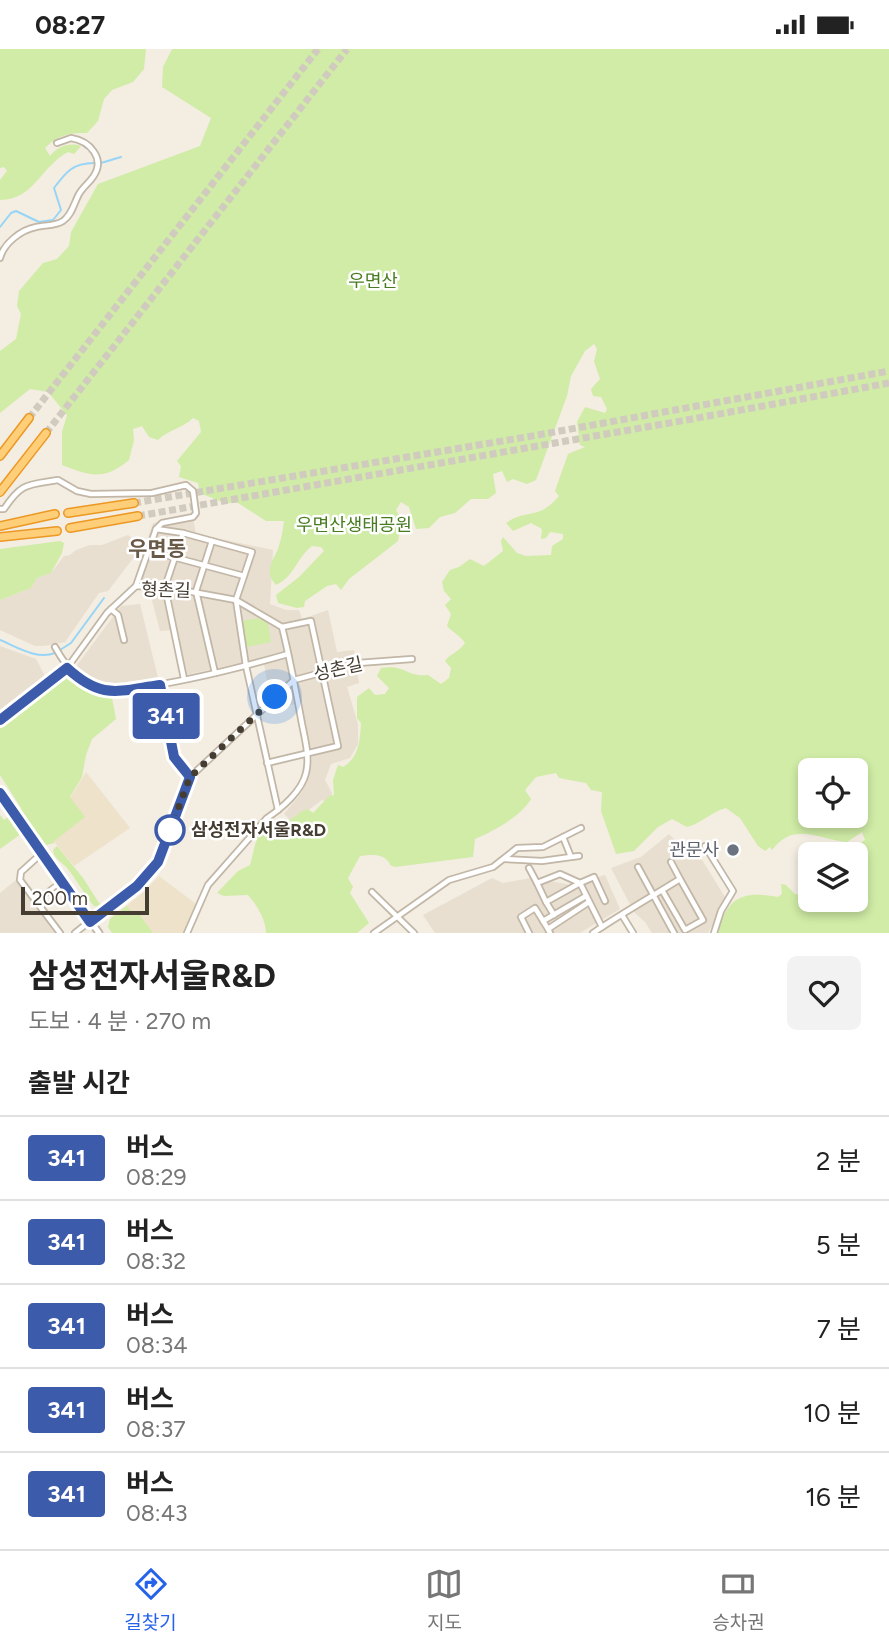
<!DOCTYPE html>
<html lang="ko">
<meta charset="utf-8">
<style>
:root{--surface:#fff;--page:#f2f2f2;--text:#222;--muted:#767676;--line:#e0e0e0;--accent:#2563eb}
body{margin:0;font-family:Figtree,"Noto Sans KR",sans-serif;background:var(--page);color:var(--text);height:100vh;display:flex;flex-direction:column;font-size:26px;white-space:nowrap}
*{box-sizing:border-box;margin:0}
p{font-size:23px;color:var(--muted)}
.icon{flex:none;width:38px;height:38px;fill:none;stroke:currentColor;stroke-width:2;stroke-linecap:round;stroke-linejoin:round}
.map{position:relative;height:884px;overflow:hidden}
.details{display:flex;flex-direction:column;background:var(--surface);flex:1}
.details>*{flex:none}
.badge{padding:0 14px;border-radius:5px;font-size:24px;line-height:46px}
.tools{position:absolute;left:798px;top:709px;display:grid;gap:14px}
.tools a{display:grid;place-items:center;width:70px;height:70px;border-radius:10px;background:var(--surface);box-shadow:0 4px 10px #0003;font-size:35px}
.scale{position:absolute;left:21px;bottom:18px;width:128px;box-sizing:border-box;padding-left:7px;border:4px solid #453d32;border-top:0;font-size:19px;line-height:24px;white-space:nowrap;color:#453d32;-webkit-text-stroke:5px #fff;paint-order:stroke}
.you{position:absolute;width:35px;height:35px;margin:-18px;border:5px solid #fff;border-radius:50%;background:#1a73e8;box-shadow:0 0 0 10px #1a73e833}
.map>.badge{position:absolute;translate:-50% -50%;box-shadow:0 0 0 4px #fff}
h2{padding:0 28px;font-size:26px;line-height:63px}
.round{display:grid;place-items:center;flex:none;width:74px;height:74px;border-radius:10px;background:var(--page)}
.head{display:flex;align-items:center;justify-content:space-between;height:119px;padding:0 28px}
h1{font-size:33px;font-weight:700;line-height:52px}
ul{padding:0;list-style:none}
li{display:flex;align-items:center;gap:21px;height:84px;padding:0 28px;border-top:2px solid var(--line)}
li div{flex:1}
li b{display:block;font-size:26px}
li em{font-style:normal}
li .badge{min-width:77px;font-weight:700;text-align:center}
.status{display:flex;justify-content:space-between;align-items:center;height:49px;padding:0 35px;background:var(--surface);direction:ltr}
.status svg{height:19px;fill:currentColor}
.dock{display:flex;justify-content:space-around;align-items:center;height:98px;border-top:2px solid var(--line);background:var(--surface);font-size:19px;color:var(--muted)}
.dock a{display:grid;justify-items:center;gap:4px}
.dock .on{color:var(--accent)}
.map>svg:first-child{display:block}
</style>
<div class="status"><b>08:27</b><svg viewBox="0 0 49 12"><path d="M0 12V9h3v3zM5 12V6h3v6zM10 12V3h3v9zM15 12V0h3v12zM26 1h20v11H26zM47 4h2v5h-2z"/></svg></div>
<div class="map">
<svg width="889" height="884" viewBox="0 0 889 884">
<rect width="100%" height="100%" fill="#f3ede2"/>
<g fill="#e8dfd0">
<path d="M 193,469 L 196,485 L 273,501 L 270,555 L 286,561 L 299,561 L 302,570 L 328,561 L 337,603 L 354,601 L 359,634 L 347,638 L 358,675 L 358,695 L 350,709 L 331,715 L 325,731 L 332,744 L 331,750 L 326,753 L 322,751 L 292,773 L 284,765 L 302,743 L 311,720 L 312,708 L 301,653 L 272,662 L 263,609 L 181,627 L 171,581 L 160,582 L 150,544 L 144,545 L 134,532 L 153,474 Z"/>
<path d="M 128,486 L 137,493 L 134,508 L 108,542 L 99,544 L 65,593 L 44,597 L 35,597 L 0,581 L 0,551 L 31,539 L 37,529 L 51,524 L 64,507 L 70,506 L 76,501 L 90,496 L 102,496 Z"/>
<path d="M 140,555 L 158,629 L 106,638 L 75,619 L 121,557 Z"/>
<path d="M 0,597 L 36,610 L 46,629 L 0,664 Z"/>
<path d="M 669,785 L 681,797 L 690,791 L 726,850 L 708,884 L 652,884 L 645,873 L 634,863 L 611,819 L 641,808 Z"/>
<path d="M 605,826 L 620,860 L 580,884 L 435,884 L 423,866 L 492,829 L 503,834 L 531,829 L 573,836 Z"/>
<path d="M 16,831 L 57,884 L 0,884 L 0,844 Z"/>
</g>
<g fill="#eee2ca">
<path d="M 86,723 L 130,779 L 74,817 L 38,773 L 70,749 Z"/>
<path d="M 159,827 L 196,855 L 184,884 L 121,884 L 110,870 L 145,842 Z"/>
</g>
<g fill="#d0eca6" fill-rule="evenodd">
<path d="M 0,0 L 146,0 L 144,20 L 133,33 L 112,41 L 104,50 L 98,72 L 87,84 C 67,84 59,86 45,99 L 50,107 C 57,98 69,93 81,97 L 74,105 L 68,103 C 41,117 34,151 0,151 L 0,131 L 7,122 L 4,118 L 0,119 Z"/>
<path d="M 172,0 L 889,0 L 889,884 L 718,884 C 727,847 744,842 778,848 L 782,845 L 781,835 L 786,836 L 795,845 L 810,846 L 810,850 L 856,850 L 856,817 L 865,819 L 863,812 L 853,805 L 852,798 L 865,791 L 862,783 L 847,793 C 817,790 794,772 772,801 L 770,798 L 765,802 L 758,797 L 740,769 L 726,759 C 711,763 702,774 687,778 L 672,770 L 658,778 L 634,802 L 616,805 L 601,762 L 602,743 L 591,741 L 586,734 L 559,729 L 556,724 L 536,728 L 525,741 L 531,750 C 521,767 494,782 475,790 L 473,808 L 395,818 C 385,814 394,819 387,811 C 380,804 369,806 360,807 L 348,829 L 353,838 L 350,844 L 369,874 L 357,884 L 266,884 C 266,871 257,856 248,846 L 224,847 L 217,844 L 238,822 L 250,816 C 256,795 254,784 276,774 C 281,771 288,772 293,769 C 299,765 300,762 308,760 L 313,764 L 329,747 L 334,746 L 333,731 L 338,716 L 343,718 C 359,709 360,691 361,674 L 357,669 L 357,648 L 369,639 L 375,646 L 385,645 L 389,639 L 377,627 L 381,619 C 405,615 406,628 428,626 L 441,635 L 449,629 L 451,619 L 445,612 C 451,604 459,603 465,594 C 460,586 453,584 447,577 L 451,565 L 445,556 L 451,550 L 444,542 L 442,533 L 450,521 L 459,518 L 470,510 L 484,517 L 503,502 L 501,492 L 503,488 L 517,504 L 526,507 L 551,506 L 552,497 L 563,490 L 563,485 L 550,483 L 546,489 L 541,490 L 542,480 L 531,474 L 513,482 L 506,474 C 528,459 538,472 559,447 L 555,442 L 568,405 L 585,398 L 580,396 L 577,373 L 585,358 L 605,364 L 607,360 L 601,348 L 593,347 L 591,340 L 600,330 L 594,312 L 597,300 L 594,295 L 585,302 L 571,327 L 567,347 L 536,431 L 527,435 L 513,430 L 507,433 L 502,422 L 493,425 L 496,444 L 488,450 L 471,450 L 455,464 L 440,468 L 429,479 L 416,480 L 409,458 L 401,453 L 396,461 L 402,472 L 398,492 L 349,530 L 341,541 L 336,535 L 327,537 L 305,552 L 304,558 L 297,559 L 278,554 L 276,546 L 299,528 L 324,502 L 321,498 L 312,497 C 297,508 295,527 276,536 C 264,524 272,513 278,500 C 281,491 283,481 284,472 L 266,472 L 238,454 L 224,454 L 200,444 L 198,434 L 179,428 L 181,417 L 177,412 L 201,383 L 199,372 L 193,369 C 183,379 168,381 158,391 L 149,388 L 142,377 L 133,380 L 134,391 L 129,411 C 103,432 91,427 62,416 L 62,383 L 67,366 L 48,343 L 30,340 L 0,364 L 0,302 L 16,290 L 21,265 L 17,257 L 19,242 L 43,214 L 57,210 L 69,197 L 71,183 L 98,135 L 200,97 L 211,69 L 162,38 L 163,18 ZM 810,721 L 856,721 L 856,766 L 810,766 Z"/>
<path d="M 60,492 L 64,494 L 62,504 L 51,524 L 37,529 L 31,539 L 0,551 L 0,500 Z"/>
<path d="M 258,569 L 268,574 L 271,593 L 246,598 L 242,572 Z"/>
<path d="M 67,629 L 87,642 L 112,649 L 116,670 L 92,690 L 86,706 L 82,728 L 70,748 L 85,768 L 54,792 L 54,794 L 46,796 L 32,777 L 0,800 L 0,766 L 4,771 L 21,759 L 0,726 L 0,677 Z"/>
<path d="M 57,797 L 83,829 L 99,854 L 103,856 L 101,858 L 94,857 C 84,845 77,831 67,819 C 61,812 54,810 53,801 Z"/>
<path d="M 127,857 L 134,867 L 138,864 L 153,884 L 112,884 L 108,878 L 110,870 Z"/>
</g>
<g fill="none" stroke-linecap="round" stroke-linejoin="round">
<g stroke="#97d5f7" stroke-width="2">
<path d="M 101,114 L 121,108"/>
<path d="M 0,178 L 11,164 L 16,162 L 39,173 L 53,171 L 61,161 L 54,139 C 66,123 73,114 94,114"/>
<path d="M 0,591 C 17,598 37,611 55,604"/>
<path d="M 60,601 L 71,594 L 104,549"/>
</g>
<path stroke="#d0cabf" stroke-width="5" stroke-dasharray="5 2.5" stroke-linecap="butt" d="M 14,763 L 26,781"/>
<g stroke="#d0cabf" stroke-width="7" stroke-dasharray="7 3.5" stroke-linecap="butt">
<path d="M 29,369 L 318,0"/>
<path d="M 46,384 L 347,0"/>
<path d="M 134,454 L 538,386 L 889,322"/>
<path d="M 138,467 L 692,370 L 889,334"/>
</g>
<g stroke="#c2b7a7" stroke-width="7">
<path id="pedestrian" d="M 36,852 L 62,832"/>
</g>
<g stroke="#c2b7a7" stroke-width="8">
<g id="minor">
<path d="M 0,209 C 4,194 21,181 36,178 C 44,176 56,177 63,172 C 72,166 74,154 79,145 C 83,138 89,134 93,128 C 106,110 90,92 71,89 L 57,94"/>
<path d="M 0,460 L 4,460 C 22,433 28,436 58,431 L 77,442 L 91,445 L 152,444 L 186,436 L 193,442 L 196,464 L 193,468 L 162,474 L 156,480"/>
<path d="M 212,492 L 196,542 L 215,624"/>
<path d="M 147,501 L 244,527"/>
<path d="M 136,537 L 156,480 L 183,484"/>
<path d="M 111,560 L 118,566 L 124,591"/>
<path d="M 55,598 C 66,618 81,638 105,643 C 114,645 128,640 137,639 C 188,632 239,619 288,605"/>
<path d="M 184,630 L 165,538 L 183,484 L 252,503 L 236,551 L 246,617 L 278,761"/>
<path d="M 0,671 L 67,619 L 107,564 L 136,537 L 165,538 L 236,551 L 282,578 C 290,610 296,642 302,675 C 305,690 310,709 306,724 C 302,742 282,759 267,769 L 208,836 L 187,884"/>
<path d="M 267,714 L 338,697 L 311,572 L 282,578"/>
<path d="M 563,788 L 571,808 L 579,807"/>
<path d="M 705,797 L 733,842 L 721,862 L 714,884"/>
<path d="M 42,804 L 21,823 L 20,831 L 60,884"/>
<path d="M 504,810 L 542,812 L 571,808"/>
<path d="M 671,813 L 680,830"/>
<path d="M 638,818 L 674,884"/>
<path d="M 529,819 L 537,834"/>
<path d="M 560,825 L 580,834 L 546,853 L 537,834 Z"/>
<path d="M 372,843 L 414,884"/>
<path d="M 546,853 L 554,866"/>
<path d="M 622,866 L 633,884"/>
<path d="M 543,872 L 586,847"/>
<path d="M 602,878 L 580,834 L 594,828 L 605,852"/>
<path d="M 75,884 L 148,826 L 158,813 L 190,728 L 294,631 L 358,614 L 412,610"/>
<path d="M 374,884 L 449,831 L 493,818 L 517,799 L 543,798 L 581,779"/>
<path d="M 529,884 L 521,868 L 535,859 L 548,880"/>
<path d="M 550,884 L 548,880 L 589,853"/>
<path d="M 593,884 C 621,865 651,848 680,830 L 703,871 L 685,881 L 662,841"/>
</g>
</g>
<g stroke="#c2b7a7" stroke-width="9">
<g id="tertiary">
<path d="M 0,744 L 14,763"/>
<path d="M 26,781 L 99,884"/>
</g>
</g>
<g stroke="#ec9823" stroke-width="10">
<g id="trunk">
<path d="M 0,407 L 29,369"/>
<path d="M 0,443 L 46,384"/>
<path d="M 68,464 L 134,454"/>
<path d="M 0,477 L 55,465"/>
<path d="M 70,479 L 138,467"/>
<path d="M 0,488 L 57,482"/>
</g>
</g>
<use href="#pedestrian" stroke="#fff" stroke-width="3.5"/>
<use href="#minor" stroke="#fff" stroke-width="4.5"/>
<use href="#tertiary" stroke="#fff" stroke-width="5"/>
<use href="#trunk" stroke="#ffce78" stroke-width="7"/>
</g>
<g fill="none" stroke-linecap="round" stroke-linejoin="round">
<g stroke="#fff" stroke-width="16">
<path id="line" d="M 0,671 L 67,619 C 102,651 117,642 160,636 L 174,708 L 190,728 L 158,813 L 137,837 L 90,873 L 0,744"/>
</g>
<use href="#line" stroke="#3d5bab" stroke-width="10"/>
<path stroke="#453d32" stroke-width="7" stroke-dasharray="0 12.6" d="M 170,781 L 190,728 L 275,648"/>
</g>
<circle fill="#fff" stroke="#3d5bab" stroke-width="3.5" cx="170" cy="781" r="14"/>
<circle fill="#6b7280" stroke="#fff" stroke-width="2.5" cx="733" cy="801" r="7"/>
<g text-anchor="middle" stroke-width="5" stroke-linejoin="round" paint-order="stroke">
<g font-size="18" fill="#487c21" stroke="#fff">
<text x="373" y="238">우면산</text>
<text x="354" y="482">우면산생태공원</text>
</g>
<g font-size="18" fill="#453d32" stroke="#fff">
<text transform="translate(166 541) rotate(2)" y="6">형촌길</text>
<text transform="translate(338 620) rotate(-13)" y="6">성촌길</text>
</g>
<g font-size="18" font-weight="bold" fill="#453d32" stroke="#fff" text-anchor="start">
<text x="191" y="787">삼성전자서울R&amp;D</text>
</g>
<g font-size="18" fill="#5b616d" stroke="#fff" text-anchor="end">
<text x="719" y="807">관문사</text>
</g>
<g font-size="21" font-weight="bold" fill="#695a48" stroke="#fff">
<text x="157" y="507">우면동</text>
</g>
</g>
</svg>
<div class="tools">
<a><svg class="icon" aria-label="locate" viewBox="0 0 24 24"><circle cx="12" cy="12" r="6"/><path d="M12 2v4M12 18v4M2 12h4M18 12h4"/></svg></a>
<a><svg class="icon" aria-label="layers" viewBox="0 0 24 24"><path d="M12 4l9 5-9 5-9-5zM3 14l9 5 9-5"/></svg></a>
</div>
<div class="scale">200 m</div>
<div class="you" style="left:275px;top:648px"></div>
<b class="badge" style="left:166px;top:667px;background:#3d5bab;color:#fff">341</b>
</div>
<section class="details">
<div class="head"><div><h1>삼성전자서울R&amp;D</h1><p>도보 · 4 분 · 270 m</p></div><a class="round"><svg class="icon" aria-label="heart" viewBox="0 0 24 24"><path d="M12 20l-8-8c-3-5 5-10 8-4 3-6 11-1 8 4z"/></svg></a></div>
<h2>출발 시간</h2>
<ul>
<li><span class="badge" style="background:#3d5bab;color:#fff">341</span><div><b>버스</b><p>08:29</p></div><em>2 분</em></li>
<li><span class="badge" style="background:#3d5bab;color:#fff">341</span><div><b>버스</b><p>08:32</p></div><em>5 분</em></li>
<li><span class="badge" style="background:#3d5bab;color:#fff">341</span><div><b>버스</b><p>08:34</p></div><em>7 분</em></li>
<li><span class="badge" style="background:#3d5bab;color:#fff">341</span><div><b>버스</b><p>08:37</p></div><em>10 분</em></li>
<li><span class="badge" style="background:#3d5bab;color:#fff">341</span><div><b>버스</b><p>08:43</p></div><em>16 분</em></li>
</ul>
</section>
<nav class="dock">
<a class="on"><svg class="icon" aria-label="directions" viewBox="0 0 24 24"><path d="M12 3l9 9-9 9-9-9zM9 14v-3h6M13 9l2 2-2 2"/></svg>길찾기</a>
<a><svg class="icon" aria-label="map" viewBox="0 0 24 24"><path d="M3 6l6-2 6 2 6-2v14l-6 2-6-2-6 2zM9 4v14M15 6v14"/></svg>지도</a>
<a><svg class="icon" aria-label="tickets" viewBox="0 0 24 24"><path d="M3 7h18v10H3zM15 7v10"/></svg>승차권</a>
</nav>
